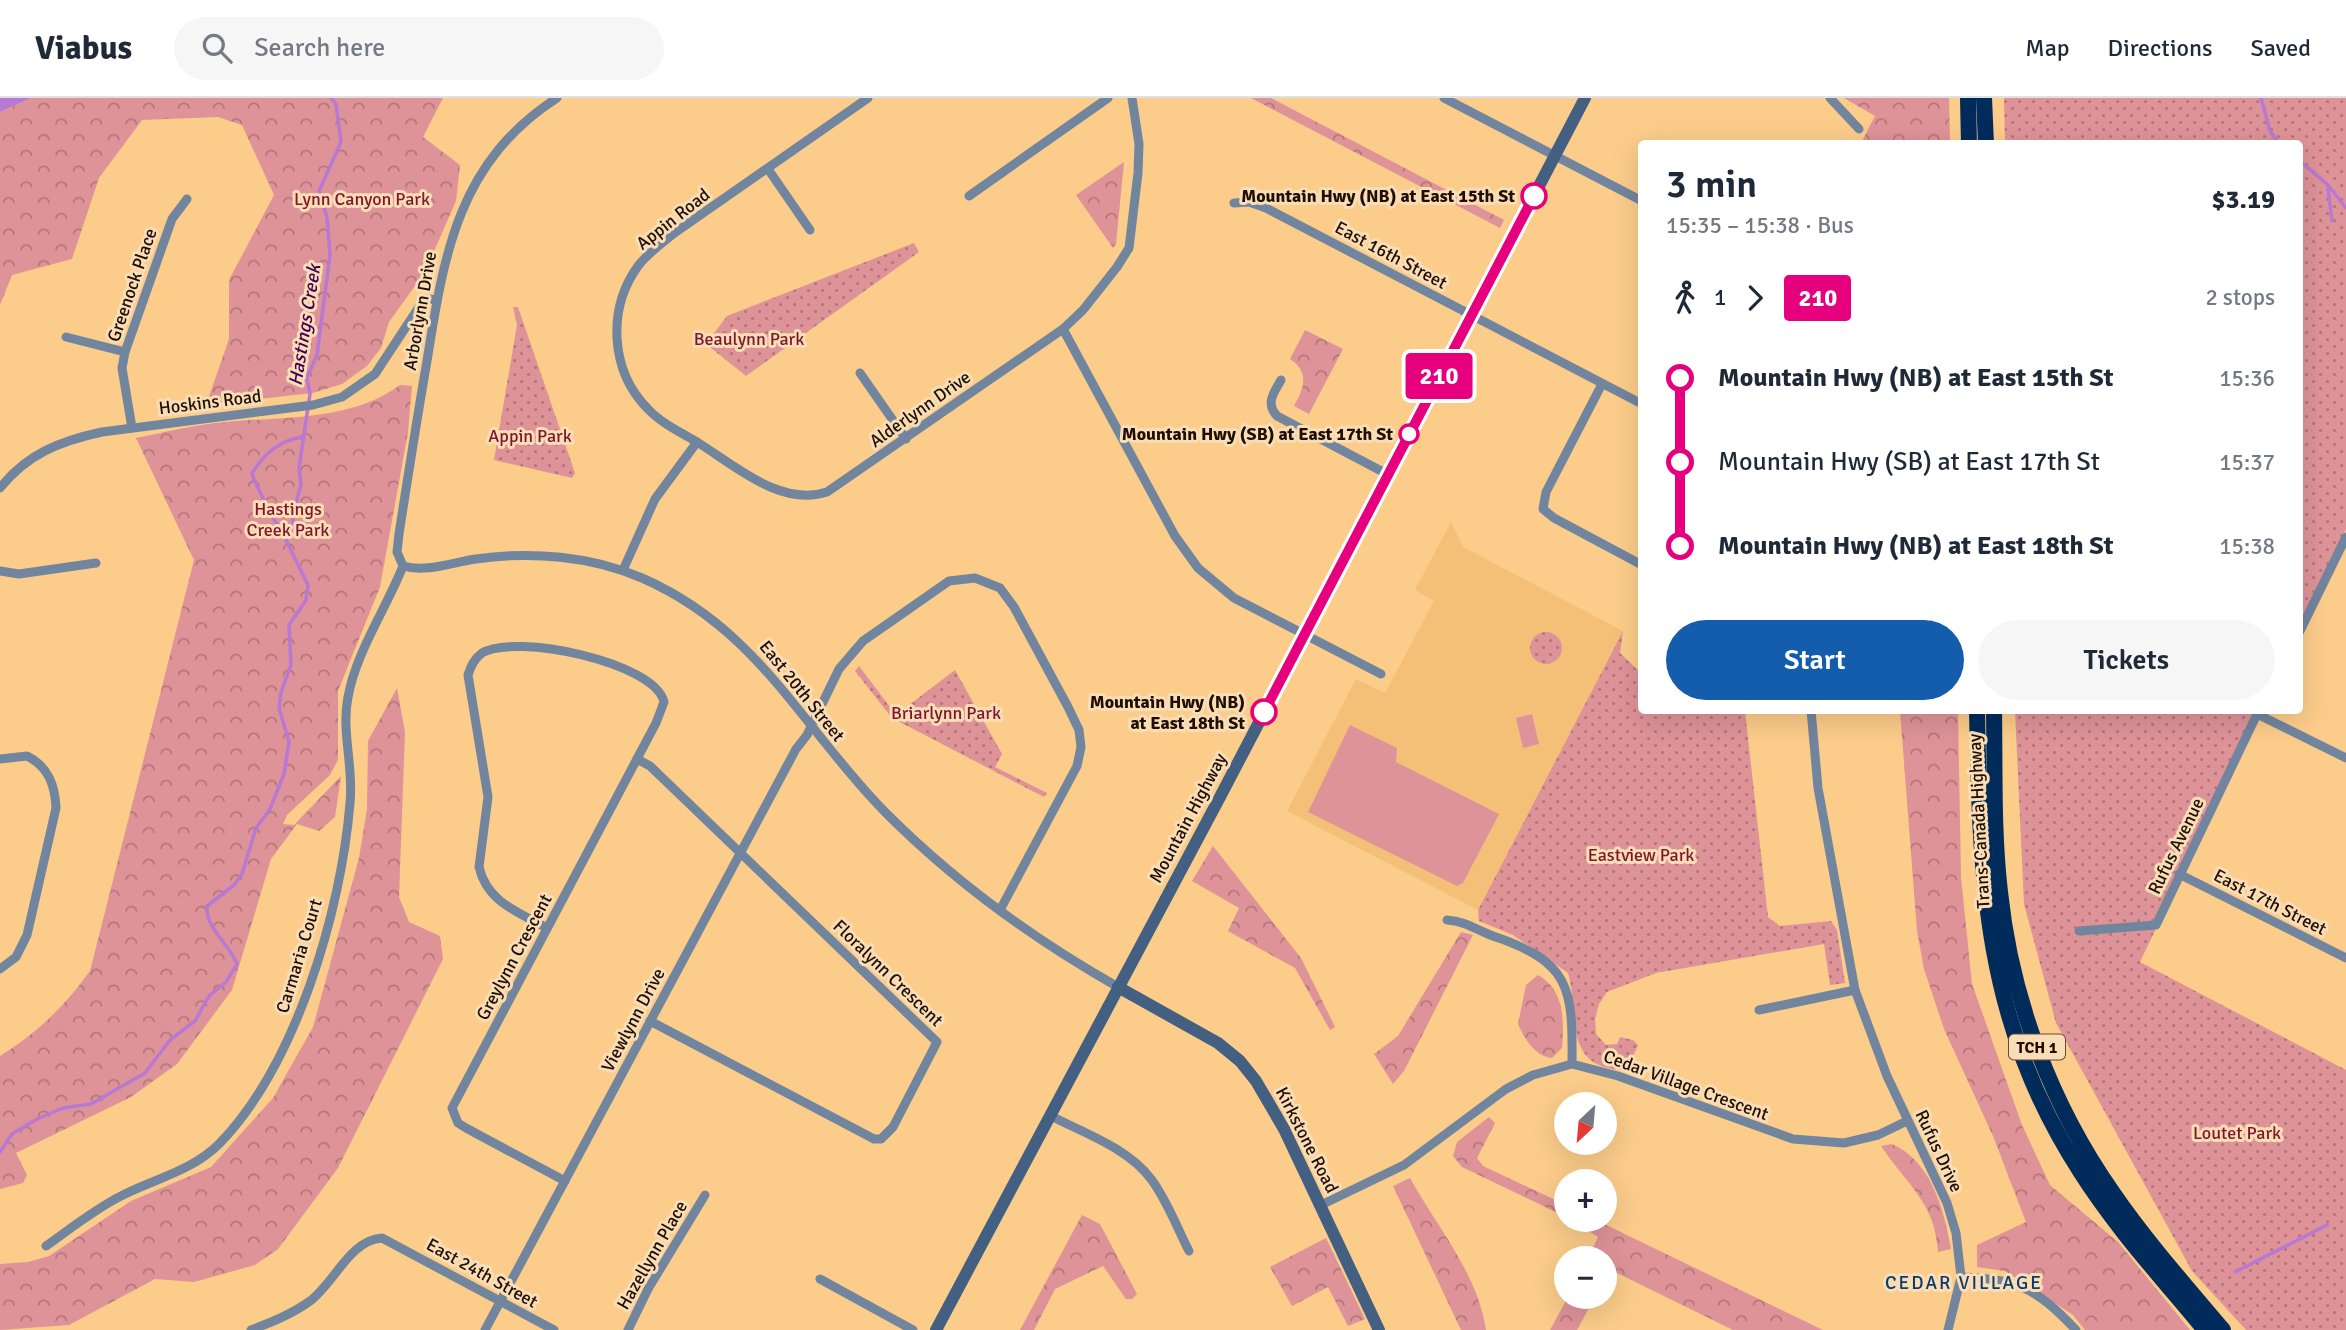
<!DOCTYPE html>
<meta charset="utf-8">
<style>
:root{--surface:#fff;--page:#f6f6f7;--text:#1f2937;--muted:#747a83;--line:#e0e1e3;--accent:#145dad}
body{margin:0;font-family:Signika,sans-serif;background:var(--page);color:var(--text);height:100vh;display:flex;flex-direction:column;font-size:26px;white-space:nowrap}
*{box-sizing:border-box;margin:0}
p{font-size:23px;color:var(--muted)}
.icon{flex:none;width:38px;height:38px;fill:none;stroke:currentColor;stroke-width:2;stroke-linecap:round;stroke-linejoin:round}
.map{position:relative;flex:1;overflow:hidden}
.panel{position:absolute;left:1638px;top:42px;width:665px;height:574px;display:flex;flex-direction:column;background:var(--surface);border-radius:7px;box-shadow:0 7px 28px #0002}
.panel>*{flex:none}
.badge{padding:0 14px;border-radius:5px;font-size:24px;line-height:46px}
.needle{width:46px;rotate:206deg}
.controls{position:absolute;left:1554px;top:994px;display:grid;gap:14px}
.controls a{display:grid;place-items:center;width:63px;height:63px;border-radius:50%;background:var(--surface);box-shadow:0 7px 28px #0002;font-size:35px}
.map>.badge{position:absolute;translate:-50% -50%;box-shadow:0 0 0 4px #fff}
.legs{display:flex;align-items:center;gap:10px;height:77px;padding:0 28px;font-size:23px}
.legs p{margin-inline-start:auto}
.headline{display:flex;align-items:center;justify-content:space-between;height:119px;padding:0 28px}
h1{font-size:38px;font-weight:600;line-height:52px}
.action{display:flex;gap:14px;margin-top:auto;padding:14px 28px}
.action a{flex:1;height:80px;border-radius:42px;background:var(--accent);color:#fff;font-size:28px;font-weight:600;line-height:80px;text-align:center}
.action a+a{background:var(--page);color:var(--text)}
ul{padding:0 28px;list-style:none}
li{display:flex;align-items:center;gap:24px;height:84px;font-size:26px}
li i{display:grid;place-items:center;width:10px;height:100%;margin:0 9px;background:currentColor}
li i::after{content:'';width:18px;height:18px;margin:-9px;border:5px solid;border-radius:50%;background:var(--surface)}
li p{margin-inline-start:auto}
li:first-child i{background:linear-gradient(#0000 50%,currentColor 0)}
li:last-child i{background:linear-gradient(currentColor 50%,#0000 0)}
header{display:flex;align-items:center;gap:42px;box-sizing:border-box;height:98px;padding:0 35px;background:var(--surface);border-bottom:2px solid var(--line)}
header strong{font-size:33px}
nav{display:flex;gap:38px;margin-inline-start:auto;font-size:24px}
.search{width:490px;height:63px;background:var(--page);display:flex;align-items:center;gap:18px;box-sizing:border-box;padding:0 24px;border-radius:38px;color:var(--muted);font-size:26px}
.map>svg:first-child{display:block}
</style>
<header>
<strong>Viabus</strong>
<div class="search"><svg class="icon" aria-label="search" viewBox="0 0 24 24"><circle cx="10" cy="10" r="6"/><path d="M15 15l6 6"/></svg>Search here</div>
<nav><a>Map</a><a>Directions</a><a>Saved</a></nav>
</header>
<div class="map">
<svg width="2346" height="1232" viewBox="0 0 2346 1232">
<defs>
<pattern id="forest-crowns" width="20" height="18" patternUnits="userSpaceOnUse" patternTransform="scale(1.75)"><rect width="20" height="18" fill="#de9398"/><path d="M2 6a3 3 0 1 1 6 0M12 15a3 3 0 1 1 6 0" fill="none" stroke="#b4767a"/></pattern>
<pattern id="park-dots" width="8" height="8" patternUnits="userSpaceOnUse" patternTransform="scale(1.75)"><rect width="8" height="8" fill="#de9398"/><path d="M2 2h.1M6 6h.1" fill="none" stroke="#b4767a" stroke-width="1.8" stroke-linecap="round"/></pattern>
</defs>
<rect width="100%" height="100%" fill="#fbcc8a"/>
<path fill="#f4c078" d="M 1451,424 L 1463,449 L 1623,533 L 1478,812 L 1287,713 L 1356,581 L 1385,595 L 1434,503 L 1415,492 Z"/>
<g fill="#de9398">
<path d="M 1532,616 L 1539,646 L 1523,650 L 1516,620 Z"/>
<path d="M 1350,627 L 1397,650 L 1396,664 L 1499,716 L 1463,785 L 1457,788 L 1308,714 Z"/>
</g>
<g fill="url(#forest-crowns)">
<path d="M 31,0 L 443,0 L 423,39 L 460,67 L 456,103 L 425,174 L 389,224 L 381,250 L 367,268 L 342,286 L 313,295 L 206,307 L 229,241 L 229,182 L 274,97 L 242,27 L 218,19 L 142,22 L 99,80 L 72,161 L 12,177 L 0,207 L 0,14 Z"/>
<path d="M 1251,0 L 1271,0 L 1504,122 L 1500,130 Z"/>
<path d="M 1844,0 L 1949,0 L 1950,45 L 1861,45 L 1875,18 Z"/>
<path d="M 1124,64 L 1116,146 L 1113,150 L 1076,97 Z"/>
<path d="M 1305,232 L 1343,251 L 1309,316 L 1294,308 C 1304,291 1310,274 1290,261 Z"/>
<path d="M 400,287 L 412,288 L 408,334 L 380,489 L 338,593 L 338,662 L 330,677 L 287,717 L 283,726 L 294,727 L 341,678 L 335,719 L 319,733 L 297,726 L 271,761 L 232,892 L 177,966 L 131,999 L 16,1055 L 27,1077 L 23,1085 L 0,1091 L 0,958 C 38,934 64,909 90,873 L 194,462 L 136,340 C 162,335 189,328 216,325 C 276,318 349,325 400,287 Z"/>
<path d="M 397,590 L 405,634 L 399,799 L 409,824 L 440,838 L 443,861 L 338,1070 L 278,1151 L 255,1167 L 194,1184 L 155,1181 L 69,1227 L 0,1232 L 0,1166 L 28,1164 L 49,1158 L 131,1103 L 211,1069 L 273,1000 L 313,929 L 359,760 L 367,711 L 368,643 Z"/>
<path d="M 1900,613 L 1958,613 L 1961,779 L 1972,886 L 2022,1027 L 2050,1087 L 2118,1144 L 2190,1232 L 2085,1232 L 2073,1217 L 2005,1173 L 1977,1169 L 1977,1147 L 2026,1124 L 1993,1038 L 1944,931 L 1924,871 L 1917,833 Z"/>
<path d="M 1213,748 L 1301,860 L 1335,929 L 1330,932 L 1295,870 L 1228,833 L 1239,810 L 1192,783 Z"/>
<path d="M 1461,834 L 1473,837 L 1404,973 L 1393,986 L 1374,956 L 1398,938 Z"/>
<path d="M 1538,877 C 1565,893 1564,922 1562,950 L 1552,960 C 1535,959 1524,940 1518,926 L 1526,887 Z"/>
<path d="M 1489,1019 L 1495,1025 L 1477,1060 L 1483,1068 L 1566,1107 L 1566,1119 L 1462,1069 L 1453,1058 L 1457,1044 Z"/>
<path d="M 1892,1046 C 1932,1064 1944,1112 1951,1151 L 1938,1154 C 1935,1104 1907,1087 1881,1048 Z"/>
<path d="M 1410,1080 C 1437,1129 1478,1176 1486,1232 L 1461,1232 L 1393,1088 Z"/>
<path d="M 1082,1117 L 1100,1126 L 1137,1196 L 1132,1201 L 1126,1201 L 1103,1168 L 1055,1191 L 1034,1232 L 1020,1232 Z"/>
<path d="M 1571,1122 L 1596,1122 L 1823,1232 L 1733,1232 L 1611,1172 L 1605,1182 L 1605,1160 L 1588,1160 L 1598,1139 Z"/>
<path d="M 1326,1140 L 1365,1221 L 1348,1228 L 1328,1189 L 1292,1208 L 1270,1169 Z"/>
<path d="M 1568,1199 L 1595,1199 L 1577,1232 L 1550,1232 Z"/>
</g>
<g fill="url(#park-dots)">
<path d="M 2004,0 L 2346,0 L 2346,431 L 2300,529 L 2300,46 L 2005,45 Z"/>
<path d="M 914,145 L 919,154 L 746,278 L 706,246 L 727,218 Z"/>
<path d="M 513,209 L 518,209 L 575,375 L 572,380 L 494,362 L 517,227 Z"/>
<path d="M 1623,533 L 1620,555 L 1641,575 L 1642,612 L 1745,613 L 1768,819 L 1780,828 L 1831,823 L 1837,832 L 1845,885 L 1830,887 L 1824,846 L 1656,875 L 1607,894 L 1599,906 L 1595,921 L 1596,936 L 1606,947 L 1617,946 L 1620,939 L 1633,942 L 1638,947 L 1629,967 L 1620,972 C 1562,967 1580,917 1568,875 L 1513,837 L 1479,823 L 1478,812 Z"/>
<circle cx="1546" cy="550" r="16"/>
<path d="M 859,568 L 896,617 L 955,572 L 1002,656 L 995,669 L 1047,695 L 1044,699 L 892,620 L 855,573 Z"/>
<path d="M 2015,613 L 2260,613 L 2140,864 L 2346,972 L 2346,1232 L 2246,1232 L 2192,1173 L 2056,925 L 2024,806 Z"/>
</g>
<path fill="#b779d3" d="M 0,0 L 31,0 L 0,14 Z"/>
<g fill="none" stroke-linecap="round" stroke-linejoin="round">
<g stroke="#b779d3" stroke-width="3.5">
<path d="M 2261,0 L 2270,33 L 2279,46"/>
<path d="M 2300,63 L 2328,87 L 2346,110"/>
<path d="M 2328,91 L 2332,123"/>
<path d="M 285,440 C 280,433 252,381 252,375 C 265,355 280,342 303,339"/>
<path d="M 0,1054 L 12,1036 L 37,1021 L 63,1010 L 91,1006 L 145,975 L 170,942 L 195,923 L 209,898 L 226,884 L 237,866 C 229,845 206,832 207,808 L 234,787 L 242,776 L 256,730 L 270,711 L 284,676 L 289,644 L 279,610 L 281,594 L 291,567 L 289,527 L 306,502 L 308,487 L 286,442 L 293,426 L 293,415 L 301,387 L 299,370 L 310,296 L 307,280 L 317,257 L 330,157 L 327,120 L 319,93 L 341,44 L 336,6 L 331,0"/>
<path d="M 2235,1174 L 2327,1127"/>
</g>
<g stroke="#72859e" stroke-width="9">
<path d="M 1444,0 L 1642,103"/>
<path d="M 1830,0 L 1859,31"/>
<path d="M 768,71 L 810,132"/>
<path d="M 969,98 L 1108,0"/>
<path d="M 1234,105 L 1249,104 L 1266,110 L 1642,306"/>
<path d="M 1063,231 L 1175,438 L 1198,470 L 1234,500 L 1381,576"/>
<path d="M 66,239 L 125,254"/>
<path d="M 860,275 L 906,341"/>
<path d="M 1281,282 C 1274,295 1265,305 1277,318 L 1387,376"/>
<path d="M 1602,286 L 1546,394 L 1543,411 L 1554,420 L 1642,467"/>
<path d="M 132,330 L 122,270 L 125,254 L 172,121 L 187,101"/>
<path d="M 697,344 C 680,334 661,325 648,311 C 610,273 607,211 638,168 C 648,155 661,146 673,136 L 868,0"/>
<path d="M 0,390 C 27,356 60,343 102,334 L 313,307 L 342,299 L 375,276 L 419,209 L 428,201 L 437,202"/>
<path d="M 403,468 C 426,475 453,464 476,461 C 531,453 591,458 642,480 C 759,531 801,629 886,715 C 954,783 1035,842 1118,889"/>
<path d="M 403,468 L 397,454 L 399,436 C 408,378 417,320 427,263 C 444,156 458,64 557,0"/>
<path d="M 623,472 L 655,401 L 697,344 C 736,368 780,409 827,394 L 1063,231 L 1083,212 L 1117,169 L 1129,150 L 1138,75 L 1139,46 L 1132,0"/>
<path d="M 0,473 L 19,476 L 96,465"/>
<path d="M 2300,533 L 2346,439"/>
<path d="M 1811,612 L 1818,690 L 1855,892 L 1887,978 L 1947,1105 L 1956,1135 L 1961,1179 L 1948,1232"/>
<path d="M 2257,616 L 2346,660"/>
<path d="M 0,661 L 27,658 C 49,669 55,688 56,710 L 27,837 L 16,859 L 0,871"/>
<path d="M 637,661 L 650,668 L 937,944 L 893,1029 L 881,1041 L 874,1041 L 650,923"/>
<path d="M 2179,776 L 2346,860"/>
<path d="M 1447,822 C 1465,823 1477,832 1493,838 C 1570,864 1573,889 1572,966"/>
<path d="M 547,830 C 518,814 487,804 479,769 L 488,699 L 468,577 C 471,568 474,561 482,555 C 515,535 655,564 664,604 L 656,625 L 452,1010 L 458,1025 L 466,1030 L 565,1083"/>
<path d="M 2079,833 L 2156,827 L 2259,612"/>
<path d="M 1759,912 L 1855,892"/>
<path d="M 1051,1018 C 1084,1035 1128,1050 1151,1081 C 1167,1102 1177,1130 1189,1153"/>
<path d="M 1321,1107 L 1404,1067 L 1506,991 L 1533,977 L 1572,966 L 1618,978 L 1793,1041 L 1844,1045 L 1878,1037 L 1907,1023"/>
<path d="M 46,1148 C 70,1131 95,1111 121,1098 C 154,1081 192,1073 219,1046 C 296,967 341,814 350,705 C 354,670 341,633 348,599 C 356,554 386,511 403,468"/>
<path d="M 1961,1179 C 2018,1181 2036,1190 2076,1232"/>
<path d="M 820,1181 L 913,1232"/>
<path d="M 251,1232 C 272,1224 292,1216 310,1203 C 335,1184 350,1142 382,1140 L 554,1232"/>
<path d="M 485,1232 L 796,651 L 807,637 L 839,571 L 863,543 L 949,483 L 975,480 L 1000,490 L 1014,509 L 1068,609 L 1079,632 L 1081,649 L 1077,668 L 1000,812"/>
<path d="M 628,1232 L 648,1191 L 705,1097"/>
</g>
<g stroke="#435f82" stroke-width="12">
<path d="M 1118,889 L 1218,945 L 1240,963 L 1256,983 L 1284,1031 L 1379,1232"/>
<path d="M 936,1232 L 1220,699 L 1585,0"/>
</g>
<g stroke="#002b5b" stroke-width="16">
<path d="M 1968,0 L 1969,46"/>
<path d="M 1984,0 L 1986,46"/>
<path d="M 1977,612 C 1980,783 1984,924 2080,1073 C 2116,1130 2162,1180 2205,1232"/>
<path d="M 1994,612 C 1995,673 1993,734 2000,794 C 2011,900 2051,1007 2113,1095 C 2146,1143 2185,1187 2223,1232"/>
</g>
</g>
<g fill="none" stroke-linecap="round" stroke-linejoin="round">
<g stroke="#fff" stroke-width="16">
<path id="line-1" d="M 1264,614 L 1534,98"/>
</g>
<use href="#line-1" stroke="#e6007e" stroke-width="10"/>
</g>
<g fill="#fff" stroke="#e6007e" stroke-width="3.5">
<circle cx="1534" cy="98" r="12"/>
<circle cx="1409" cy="336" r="9"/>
<circle cx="1264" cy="614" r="12"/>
</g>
<g text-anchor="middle" stroke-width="6" stroke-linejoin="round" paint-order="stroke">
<rect fill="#f9ddb7" stroke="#614d37" stroke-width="2" x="2009" y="936.5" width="56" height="25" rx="5"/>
<g font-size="16" font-weight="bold" fill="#200f00">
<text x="2037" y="955">TCH 1</text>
</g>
<g font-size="18" font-weight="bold" fill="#200f00" stroke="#f9ddb7" text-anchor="end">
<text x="1515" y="104">Mountain Hwy (NB) at East 15th St</text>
<text x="1393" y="342">Mountain Hwy (SB) at East 17th St</text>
<text x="1245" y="610">Mountain Hwy (NB)<tspan x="1245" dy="21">at East 18th St</tspan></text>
</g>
<g font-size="18" fill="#7f162d" stroke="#f9ddb7">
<text x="362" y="107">Lynn Canyon Park</text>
<text x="749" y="247">Beaulynn Park</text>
<text x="530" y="344">Appin Park</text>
<text x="288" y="417">Hastings<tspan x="288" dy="21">Creek Park</tspan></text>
<text x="946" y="621">Briarlynn Park</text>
<text x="1641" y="763">Eastview Park</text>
<text x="2237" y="1041">Loutet Park</text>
</g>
<g font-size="18" fill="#200f00" stroke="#f9ddb7">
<text transform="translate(673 121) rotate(-38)" y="6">Appin Road</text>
<text transform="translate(1391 157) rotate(28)" y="6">East 16th Street</text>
<text transform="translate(132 187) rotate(-71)" y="6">Greenock Place</text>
<text transform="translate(420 213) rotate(-80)" y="6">Arborlynn Drive</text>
<text transform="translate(210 304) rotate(-7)" y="6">Hoskins Road</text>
<text transform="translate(920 311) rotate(-35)" y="6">Alderlynn Drive</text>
<text transform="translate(802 593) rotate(51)" y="6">East 20th Street</text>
<text transform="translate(1188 720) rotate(-62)" y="6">Mountain Highway</text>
<text transform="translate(1979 723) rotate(-93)" y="6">Trans-Canada Highway</text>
<text transform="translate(2176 748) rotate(-64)" y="6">Rufus Avenue</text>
<text transform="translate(2270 804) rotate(27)" y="6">East 17th Street</text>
<text transform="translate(299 858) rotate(-73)" y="6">Carmaria Court</text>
<text transform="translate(514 859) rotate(-62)" y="6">Greylynn Crescent</text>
<text transform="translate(888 875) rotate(44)" y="6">Floralynn Crescent</text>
<text transform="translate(633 922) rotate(-62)" y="6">Viewlynn Drive</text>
<text transform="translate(1686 987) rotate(20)" y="6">Cedar Village Crescent</text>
<text transform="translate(1307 1042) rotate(63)" y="6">Kirkstone Road</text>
<text transform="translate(1939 1053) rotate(65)" y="6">Rufus Drive</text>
<text transform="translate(652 1157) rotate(-60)" y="6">Hazellynn Place</text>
<text transform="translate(482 1175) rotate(29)" y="6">East 24th Street</text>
</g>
<g font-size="19" font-style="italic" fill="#410056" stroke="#f9ddb7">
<text transform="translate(304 227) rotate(-81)" y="7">Hastings Creek</text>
</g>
<g font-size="19" letter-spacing="2" fill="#0c3a6c" stroke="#f9ddb7">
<text x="1964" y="1191">CEDAR VILLAGE</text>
</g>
</g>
</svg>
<div class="controls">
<a><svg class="needle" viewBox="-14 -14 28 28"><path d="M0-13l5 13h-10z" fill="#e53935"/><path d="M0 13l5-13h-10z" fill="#747a83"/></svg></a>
<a>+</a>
<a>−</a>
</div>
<b class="badge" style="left:1439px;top:278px;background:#e6007e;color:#fff">210</b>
<section class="panel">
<div class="headline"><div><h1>3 min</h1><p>15:35 – 15:38 · Bus</p></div><b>$3.19</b></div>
<div class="legs"><svg class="icon" aria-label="walk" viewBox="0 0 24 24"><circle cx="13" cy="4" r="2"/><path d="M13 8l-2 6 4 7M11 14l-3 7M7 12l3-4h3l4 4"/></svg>1<svg class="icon" aria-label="forward" viewBox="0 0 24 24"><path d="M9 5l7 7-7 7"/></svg><b class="badge" style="background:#e6007e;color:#fff">210</b><p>2 stops</p></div>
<ul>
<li><i style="color:#e6007e"></i><b>Mountain Hwy (NB) at East 15th St</b><p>15:36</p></li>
<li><i style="color:#e6007e"></i><span>Mountain Hwy (SB) at East 17th St</span><p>15:37</p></li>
<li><i style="color:#e6007e"></i><b>Mountain Hwy (NB) at East 18th St</b><p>15:38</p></li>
</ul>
<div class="action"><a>Start</a><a>Tickets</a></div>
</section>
</div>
